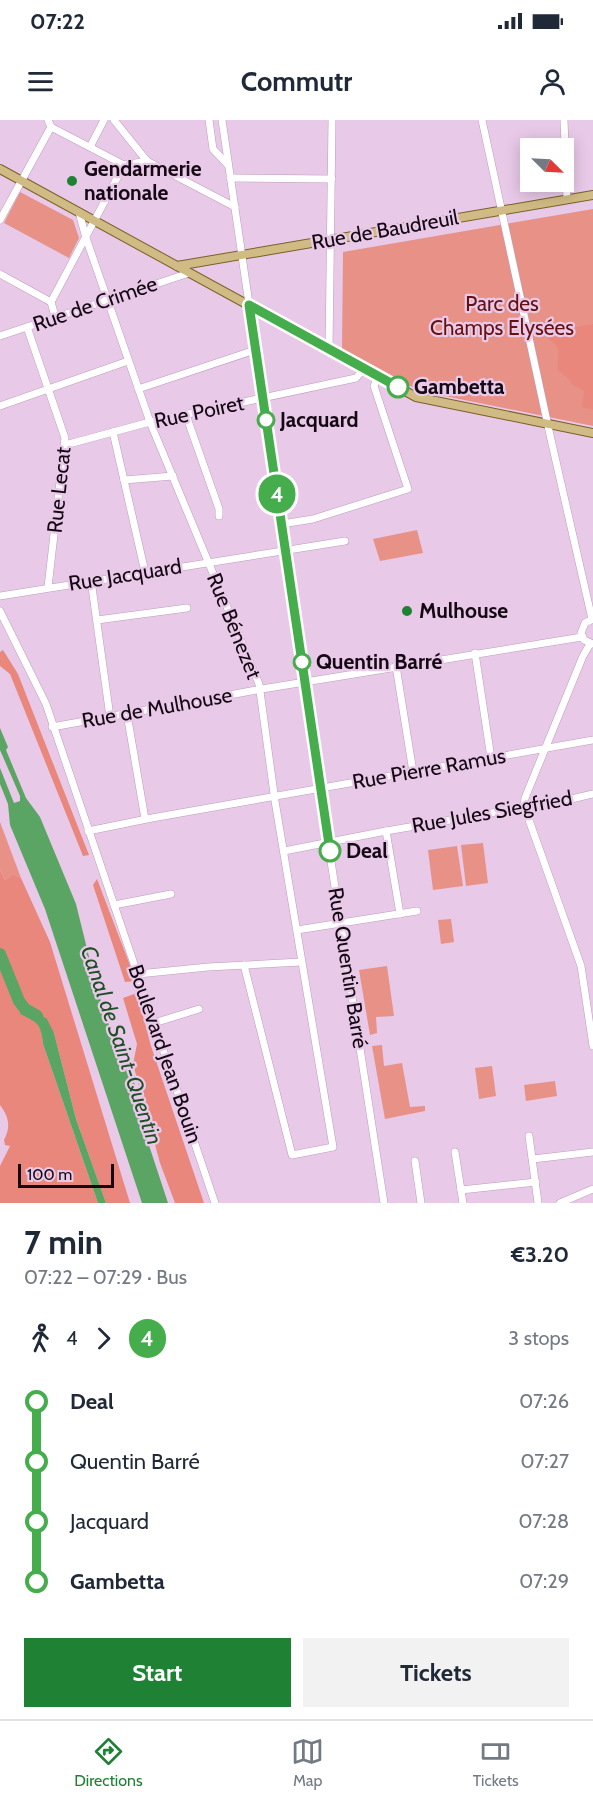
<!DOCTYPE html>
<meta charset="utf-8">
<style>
:root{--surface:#fff;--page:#f2f2f3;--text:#1f2937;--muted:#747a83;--line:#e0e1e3;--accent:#1e8134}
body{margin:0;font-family:Cabin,sans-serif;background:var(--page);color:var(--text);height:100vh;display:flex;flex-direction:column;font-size:22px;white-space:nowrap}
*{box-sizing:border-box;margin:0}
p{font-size:20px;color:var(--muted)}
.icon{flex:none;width:33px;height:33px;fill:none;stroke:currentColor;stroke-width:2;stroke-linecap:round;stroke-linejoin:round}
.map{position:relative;height:1083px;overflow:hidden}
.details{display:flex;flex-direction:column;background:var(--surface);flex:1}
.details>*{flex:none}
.badge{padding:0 12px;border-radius:20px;font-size:21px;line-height:39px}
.needle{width:39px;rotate:114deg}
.buttons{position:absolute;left:520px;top:18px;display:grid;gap:12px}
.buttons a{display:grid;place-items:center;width:54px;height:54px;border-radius:0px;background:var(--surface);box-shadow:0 3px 15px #0003;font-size:30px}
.scale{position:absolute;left:18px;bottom:15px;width:96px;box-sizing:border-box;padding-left:6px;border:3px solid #130813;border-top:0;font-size:16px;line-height:21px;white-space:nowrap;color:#130813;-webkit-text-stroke:4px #e9c9e8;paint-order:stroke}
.map>.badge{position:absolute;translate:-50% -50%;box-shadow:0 0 0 3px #fff}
.legs{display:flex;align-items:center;gap:9px;height:66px;padding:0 24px;font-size:20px}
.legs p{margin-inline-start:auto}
.summary{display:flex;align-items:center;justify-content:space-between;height:102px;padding:0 24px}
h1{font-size:33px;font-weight:800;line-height:45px}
.button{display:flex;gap:12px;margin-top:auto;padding:12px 24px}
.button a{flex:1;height:69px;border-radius:0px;background:var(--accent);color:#fff;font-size:24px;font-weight:800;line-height:69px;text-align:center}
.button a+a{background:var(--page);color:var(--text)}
ul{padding:0 24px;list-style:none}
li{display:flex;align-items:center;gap:21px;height:60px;font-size:22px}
li i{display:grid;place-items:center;width:9px;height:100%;margin:0 8px;background:currentColor}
li i::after{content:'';width:15px;height:15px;margin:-8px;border:4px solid;border-radius:50%;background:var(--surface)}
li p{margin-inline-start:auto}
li:first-child i{background:linear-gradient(#0000 50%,currentColor 0)}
li:last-child i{background:linear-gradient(currentColor 50%,#0000 0)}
.status{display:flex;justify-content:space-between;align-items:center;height:42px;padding:0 30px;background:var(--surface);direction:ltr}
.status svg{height:16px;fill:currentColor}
header{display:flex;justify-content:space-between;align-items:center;height:78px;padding:0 24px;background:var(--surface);font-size:27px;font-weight:800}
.tab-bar{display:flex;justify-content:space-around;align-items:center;height:84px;border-top:2px solid var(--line);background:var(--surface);font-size:16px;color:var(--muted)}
.tab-bar a{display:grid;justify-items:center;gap:3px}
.tab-bar .selected{color:var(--accent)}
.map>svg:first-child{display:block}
</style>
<div class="status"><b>07:22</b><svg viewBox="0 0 49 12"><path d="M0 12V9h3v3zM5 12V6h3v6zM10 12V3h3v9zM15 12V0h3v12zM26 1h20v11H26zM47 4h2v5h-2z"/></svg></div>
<header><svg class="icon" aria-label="menu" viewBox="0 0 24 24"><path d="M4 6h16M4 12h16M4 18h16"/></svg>Commutr<svg class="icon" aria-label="person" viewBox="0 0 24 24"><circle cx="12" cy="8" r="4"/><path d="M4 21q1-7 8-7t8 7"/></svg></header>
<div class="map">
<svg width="593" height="1083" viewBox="0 0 593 1083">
<rect width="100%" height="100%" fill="#e9c9e8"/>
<g fill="#e79187">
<path d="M 20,72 L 73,100 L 79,118 L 69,138 L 4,103 Z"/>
<path d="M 593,89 L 593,306 L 420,271 L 342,230 L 343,132 Z"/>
<path d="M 417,410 L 423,433 L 380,441 L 373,419 Z"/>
<path d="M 0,702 L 21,758 L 13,754 L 5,760 L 0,750 Z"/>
<path d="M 483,723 L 488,763 L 466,766 L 461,725 Z"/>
<path d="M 457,726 L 463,766 L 433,770 L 428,730 Z"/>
<path d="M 451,799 L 454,822 L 441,824 L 438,800 Z"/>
<path d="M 387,846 L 394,896 L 376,897 L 377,913 L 370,915 L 359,850 Z"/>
<path d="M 382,925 L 384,946 L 402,943 L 410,987 L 425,986 L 425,991 L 385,999 L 372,926 Z"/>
<path d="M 492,946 L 496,976 L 479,979 L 475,948 Z"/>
<path d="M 555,961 L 557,976 L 526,981 L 524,965 Z"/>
</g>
<g fill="#e9877d">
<path d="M 593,204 L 593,290 L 582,287 L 584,271 L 572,264 L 568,258 L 558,250 C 556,233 566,230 547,218 L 560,210 Z"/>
<path d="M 3,530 L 18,554 L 89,735 L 83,736 L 10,554 L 0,546 L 0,532 Z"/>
<path d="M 0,750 L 5,760 L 13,754 L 21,758 L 50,822 L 130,1083 L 106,1083 L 76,999 L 54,913 L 36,901 L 41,909 L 43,924 L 98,1083 L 0,1083 L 0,1046 L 10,1026 L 5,1025 L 4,1020 C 11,1007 9,997 0,985 Z"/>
<path d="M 97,759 L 136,861 L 125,862 L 93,765 Z"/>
<path d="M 137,873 L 151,926 L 204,1083 L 175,1083 L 160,1043 L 133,944 L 137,924 L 123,878 Z"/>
</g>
<g fill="#5ba564">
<path d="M 0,608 L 8,627 L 6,630 L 26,678 L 40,697 L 76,784 L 97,869 L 121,942 L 128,944 L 141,984 L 137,989 L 168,1083 L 142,1083 L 45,789 L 10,705 L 8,684 L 0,664 L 0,648 L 14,683 L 20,681 L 20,676 L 0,630 Z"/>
<path d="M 26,885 L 47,899 L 54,913 L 76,999 L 106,1083 L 98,1083 L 43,924 C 41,904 38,902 20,894 Z"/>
</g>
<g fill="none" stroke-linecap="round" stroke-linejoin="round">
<path stroke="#5ba564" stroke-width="12" d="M 0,834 L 19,881 L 25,889 L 37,896"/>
<g stroke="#bb9dbb" stroke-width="8">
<g id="minor">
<path d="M 114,0 L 147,41 L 235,87"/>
<path d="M 209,0 L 213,29 L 228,45"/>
<path d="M 222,0 L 328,722 L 384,1083"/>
<path d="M 482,0 L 550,315 L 592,499"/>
<path d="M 564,0 L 567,79"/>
<path d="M 51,7 L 124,45"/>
<path d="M 90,27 L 104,0"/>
<path d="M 230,58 L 332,59"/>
<path d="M 79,92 L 86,118 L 150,302 L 259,564 L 275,681 L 333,1027 L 292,1035 L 244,845"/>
<path d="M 0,100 L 51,7 L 48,0"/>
<path d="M 0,154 L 51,182"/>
<path d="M 55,196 L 51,182 L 124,45 L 147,41"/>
<path d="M 27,207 L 65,318 L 48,467"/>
<path d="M 0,216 L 189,153"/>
<path d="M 329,229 L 332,0"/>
<path d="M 138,269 L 255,230"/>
<path d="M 0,286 L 128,241"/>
<path d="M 186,295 L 219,389 L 219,396"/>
<path d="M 113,312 L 145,452"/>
<path d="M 65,325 L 150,302 L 356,258 L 364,249"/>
<path d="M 124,360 L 173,356"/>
<path d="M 282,404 L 313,399 L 408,369 L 374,266 L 378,256"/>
<path d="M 91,460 L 110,597"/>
<path d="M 0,476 L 345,421"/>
<path d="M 0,491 L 46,584 L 215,1083"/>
<path d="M 593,499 L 585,503 L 581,513 L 584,520 L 593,524"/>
<path d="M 97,500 L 187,488"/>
<path d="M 590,524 L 583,536 L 525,678 L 524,686 L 581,846 L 593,926"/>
<path d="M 475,533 L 491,638"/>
<path d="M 396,546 L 413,652"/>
<path d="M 127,594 L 145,699"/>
<path d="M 52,607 L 268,568 L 582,517"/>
<path d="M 88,711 L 152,698 L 593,620"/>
<path d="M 386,711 L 400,794"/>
<path d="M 284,731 L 386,711 L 567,680 L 593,674"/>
<path d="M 114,785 L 171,774"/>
<path d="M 297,810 L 417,791"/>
<path d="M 138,854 L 208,847 L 301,842"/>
<path d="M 154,903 L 199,889"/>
<path d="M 529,1016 L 538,1083"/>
<path d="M 455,1032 L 463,1083"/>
<path d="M 533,1039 L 593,1032"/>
<path d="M 415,1041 L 421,1083"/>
<path d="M 461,1070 L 536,1062"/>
<path d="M 560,1083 L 593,1069"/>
</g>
</g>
<g stroke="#7a5f27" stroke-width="10">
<g id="major">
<path d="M 0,49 L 416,277 L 593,313"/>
<path d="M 177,146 L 593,75"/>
</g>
</g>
<use href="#minor" stroke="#fff" stroke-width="7"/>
<use href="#major" stroke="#d1bb84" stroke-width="8"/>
</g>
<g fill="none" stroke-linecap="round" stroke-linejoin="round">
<g stroke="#fff" stroke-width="14">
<path id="line-1" d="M 330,731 L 249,185 L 398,267"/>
</g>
<use href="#line-1" stroke="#45ad4c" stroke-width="9"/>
</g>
<g fill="#1e8134" stroke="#e9c9e8" stroke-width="2">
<circle cx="72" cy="61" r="6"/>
<circle cx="407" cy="491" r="6"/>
</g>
<g fill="#fff" stroke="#45ad4c" stroke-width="3">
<circle cx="398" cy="267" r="10"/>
<circle cx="266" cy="300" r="8"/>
<circle cx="302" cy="542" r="8"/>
<circle cx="330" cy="731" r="10"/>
</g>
<g text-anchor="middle" stroke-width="4.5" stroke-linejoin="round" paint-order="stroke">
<g font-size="21" font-weight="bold" fill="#130813" stroke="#e9c9e8" text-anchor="start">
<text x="84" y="56">Gendarmerie<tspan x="84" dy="24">nationale</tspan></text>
<text x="419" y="498">Mulhouse</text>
</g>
<g font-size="21" fill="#130813" stroke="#e9c9e8">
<text transform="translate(385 110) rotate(-10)" y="7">Rue de Baudreuil</text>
<text transform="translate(95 184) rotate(-19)" y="7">Rue de Crimée</text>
<text transform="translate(199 292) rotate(-12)" y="7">Rue Poiret</text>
<text transform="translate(59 370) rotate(-84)" y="7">Rue Lecat</text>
<text transform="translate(125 455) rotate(-9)" y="7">Rue Jacquard</text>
<text transform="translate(234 506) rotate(68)" y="7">Rue Bénezet</text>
<text transform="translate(157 588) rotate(-10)" y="7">Rue de Mulhouse</text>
<text transform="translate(429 649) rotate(-10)" y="7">Rue Pierre Ramus</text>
<text transform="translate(492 692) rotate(-10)" y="7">Rue Jules Siegfried</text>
<text transform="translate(348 848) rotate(81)" y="7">Rue Quentin Barré</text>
<text transform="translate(165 934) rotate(71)" y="7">Boulevard Jean Bouin</text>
</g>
<g font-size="21" fill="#671010" stroke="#e9c9e8">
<text x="502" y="191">Parc des<tspan x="502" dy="24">Champs Elysées</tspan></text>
</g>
<g font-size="21" font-weight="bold" fill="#130813" stroke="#e9c9e8" text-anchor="start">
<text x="414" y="274">Gambetta</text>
<text x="280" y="307">Jacquard</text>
<text x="316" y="549">Quentin Barré</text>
<text x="346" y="738">Deal</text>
</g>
<g font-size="22" font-style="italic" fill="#1d5125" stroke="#e9c9e8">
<text transform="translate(122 925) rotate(71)" y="8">Canal de Saint-Quentin</text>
</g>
</g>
</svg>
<div class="buttons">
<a><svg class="needle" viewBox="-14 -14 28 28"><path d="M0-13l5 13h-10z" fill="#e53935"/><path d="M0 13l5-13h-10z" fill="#747a83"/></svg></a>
</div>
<div class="scale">100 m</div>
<b class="badge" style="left:277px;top:374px;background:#45ad4c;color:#fff">4</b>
</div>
<section class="details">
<div class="summary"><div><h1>7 min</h1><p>07:22 – 07:29 · Bus</p></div><b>€3.20</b></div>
<div class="legs"><svg class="icon" aria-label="walk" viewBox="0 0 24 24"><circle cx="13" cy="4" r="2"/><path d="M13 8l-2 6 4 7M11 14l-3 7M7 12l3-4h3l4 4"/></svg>4<svg class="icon" aria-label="forward" viewBox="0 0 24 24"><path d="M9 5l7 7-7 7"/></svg><b class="badge" style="background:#45ad4c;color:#fff">4</b><p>3 stops</p></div>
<ul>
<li><i style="color:#45ad4c"></i><b>Deal</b><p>07:26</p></li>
<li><i style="color:#45ad4c"></i><span>Quentin Barré</span><p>07:27</p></li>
<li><i style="color:#45ad4c"></i><span>Jacquard</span><p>07:28</p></li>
<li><i style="color:#45ad4c"></i><b>Gambetta</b><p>07:29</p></li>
</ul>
<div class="button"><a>Start</a><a>Tickets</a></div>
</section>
<nav class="tab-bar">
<a class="selected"><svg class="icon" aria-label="directions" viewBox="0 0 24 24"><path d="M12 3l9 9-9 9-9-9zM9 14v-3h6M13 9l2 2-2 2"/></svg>Directions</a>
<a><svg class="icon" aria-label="map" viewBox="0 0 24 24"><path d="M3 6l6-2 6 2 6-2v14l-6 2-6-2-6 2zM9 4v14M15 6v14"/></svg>Map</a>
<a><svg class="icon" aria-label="tickets" viewBox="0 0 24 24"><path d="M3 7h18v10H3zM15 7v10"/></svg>Tickets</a>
</nav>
